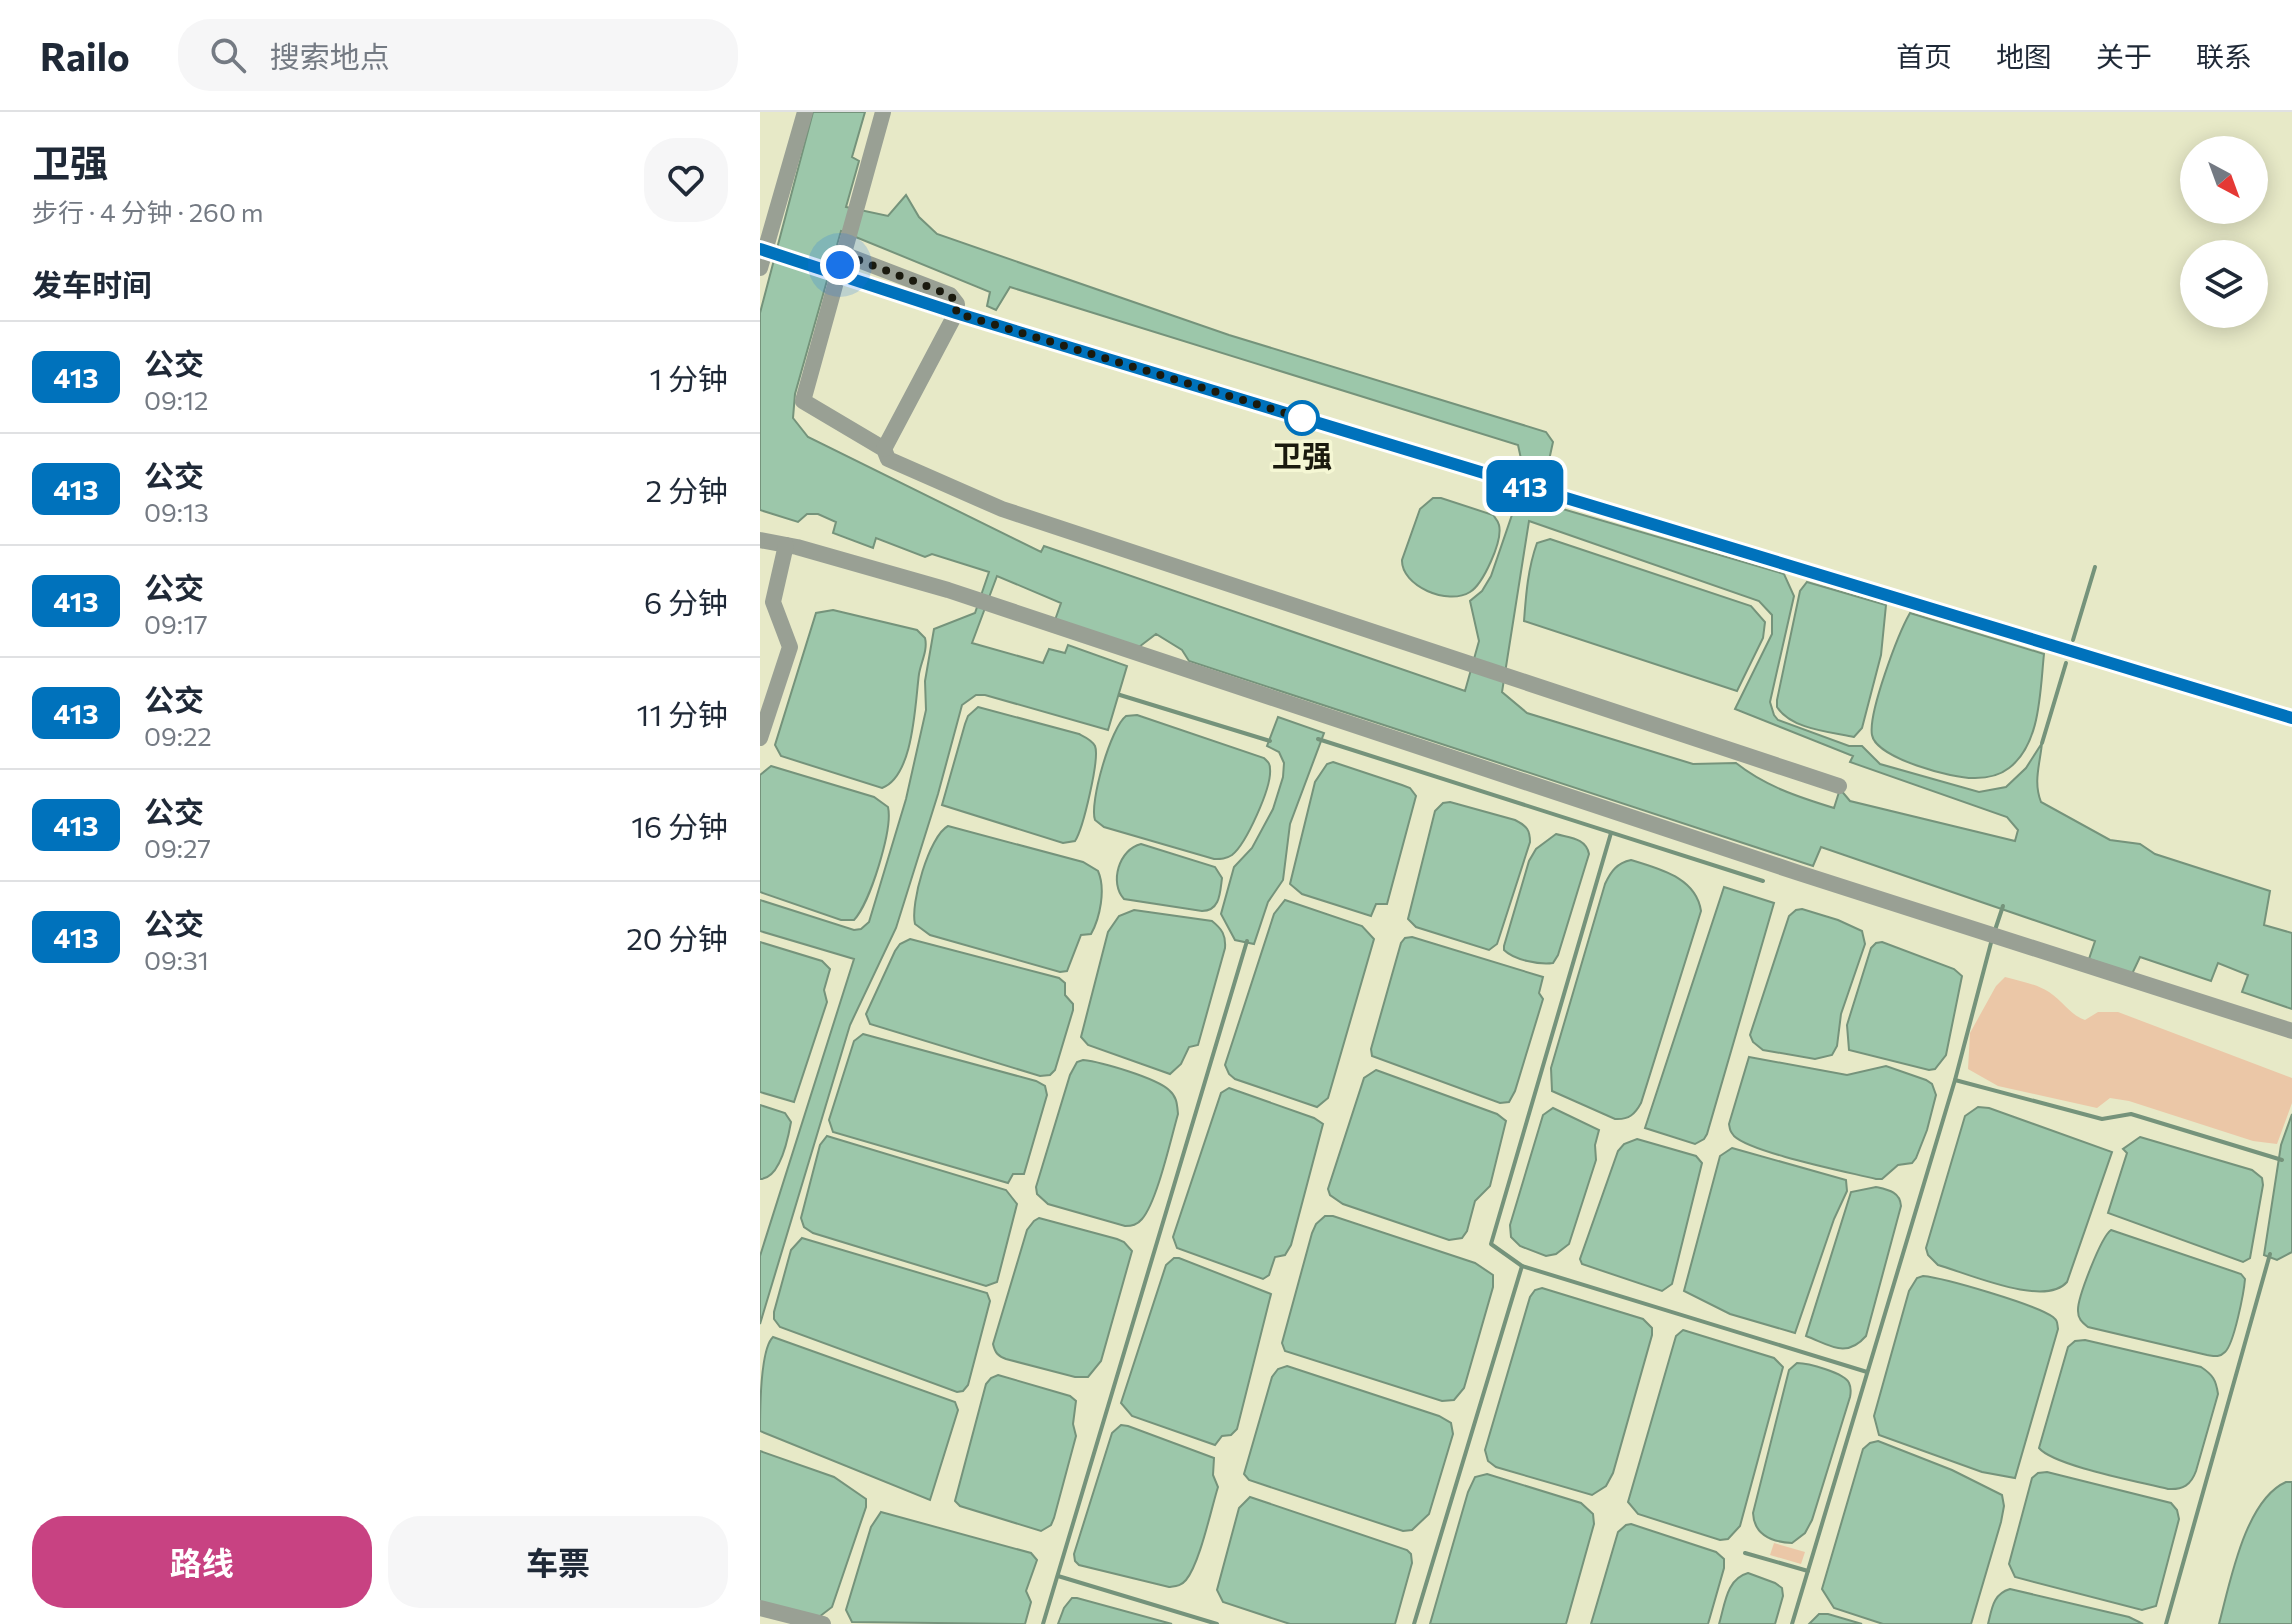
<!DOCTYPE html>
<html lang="zh">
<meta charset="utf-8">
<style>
:root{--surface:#fff;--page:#f6f6f7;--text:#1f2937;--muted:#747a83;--line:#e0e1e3;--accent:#c84282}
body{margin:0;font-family:Commissioner,"Noto Sans SC",sans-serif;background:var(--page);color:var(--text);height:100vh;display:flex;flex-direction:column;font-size:30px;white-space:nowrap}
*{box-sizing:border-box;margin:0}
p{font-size:26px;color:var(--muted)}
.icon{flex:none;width:44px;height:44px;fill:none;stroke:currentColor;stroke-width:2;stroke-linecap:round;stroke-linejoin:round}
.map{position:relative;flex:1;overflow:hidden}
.panel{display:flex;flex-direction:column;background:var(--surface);width:760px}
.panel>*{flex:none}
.badge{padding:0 16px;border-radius:12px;font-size:28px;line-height:52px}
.needle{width:52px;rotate:139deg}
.buttons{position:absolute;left:1420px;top:24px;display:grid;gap:16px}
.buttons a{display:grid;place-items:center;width:88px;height:88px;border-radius:50%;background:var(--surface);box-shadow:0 4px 20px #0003;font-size:40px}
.you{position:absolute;width:40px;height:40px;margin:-20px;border:6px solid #fff;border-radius:50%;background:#1a73e8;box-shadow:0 0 0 12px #1a73e833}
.map>.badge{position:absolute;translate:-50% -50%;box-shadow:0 0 0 4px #fff}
h2{padding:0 32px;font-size:30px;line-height:72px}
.round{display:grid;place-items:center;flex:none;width:84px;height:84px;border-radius:32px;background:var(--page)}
.summary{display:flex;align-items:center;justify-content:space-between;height:136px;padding:0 32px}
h1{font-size:38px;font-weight:700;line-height:60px}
.primary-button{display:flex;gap:16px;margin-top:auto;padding:16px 32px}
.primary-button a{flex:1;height:92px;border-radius:32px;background:var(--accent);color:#fff;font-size:32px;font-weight:700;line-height:92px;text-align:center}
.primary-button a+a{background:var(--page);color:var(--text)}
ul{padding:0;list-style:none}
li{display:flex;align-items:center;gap:24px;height:112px;padding:0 32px;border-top:2px solid var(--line)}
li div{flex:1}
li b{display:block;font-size:30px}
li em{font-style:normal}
li .badge{min-width:88px;font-weight:700;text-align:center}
header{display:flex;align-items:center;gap:48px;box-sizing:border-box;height:112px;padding:0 40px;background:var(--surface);border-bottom:2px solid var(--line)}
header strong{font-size:38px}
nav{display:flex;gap:44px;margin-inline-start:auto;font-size:28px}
.search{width:560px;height:72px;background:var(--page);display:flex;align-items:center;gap:20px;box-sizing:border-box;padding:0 28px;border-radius:32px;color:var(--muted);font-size:30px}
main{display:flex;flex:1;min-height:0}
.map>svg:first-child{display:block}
</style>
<header>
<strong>Railo</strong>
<div class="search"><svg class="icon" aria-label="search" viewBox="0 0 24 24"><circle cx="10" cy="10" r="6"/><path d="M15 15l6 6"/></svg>搜索地点</div>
<nav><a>首页</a><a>地图</a><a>关于</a><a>联系</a></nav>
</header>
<main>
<section class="panel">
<div class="summary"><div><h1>卫强</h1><p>步行 · 4 分钟 · 260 m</p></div><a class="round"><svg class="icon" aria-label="heart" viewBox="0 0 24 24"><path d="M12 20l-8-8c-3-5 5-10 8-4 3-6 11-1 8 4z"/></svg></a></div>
<h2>发车时间</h2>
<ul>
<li><span class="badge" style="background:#0072bc;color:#fff">413</span><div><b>公交</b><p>09:12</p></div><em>1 分钟</em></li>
<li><span class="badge" style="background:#0072bc;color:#fff">413</span><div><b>公交</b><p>09:13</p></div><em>2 分钟</em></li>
<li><span class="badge" style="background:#0072bc;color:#fff">413</span><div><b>公交</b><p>09:17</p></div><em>6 分钟</em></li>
<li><span class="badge" style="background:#0072bc;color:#fff">413</span><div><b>公交</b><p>09:22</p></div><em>11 分钟</em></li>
<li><span class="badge" style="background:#0072bc;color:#fff">413</span><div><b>公交</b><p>09:27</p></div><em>16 分钟</em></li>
<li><span class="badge" style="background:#0072bc;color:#fff">413</span><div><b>公交</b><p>09:31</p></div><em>20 分钟</em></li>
</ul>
<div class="primary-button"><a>路线</a><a>车票</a></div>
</section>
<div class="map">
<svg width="1532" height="1512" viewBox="0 0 1532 1512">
<rect width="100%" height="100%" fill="#e7e9c7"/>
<g fill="#ebc7a7">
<path d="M 1245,865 C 1259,869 1277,872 1289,880 C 1304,890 1309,902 1325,908 L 1338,900 L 1358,900 L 1532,966 L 1532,991 L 1517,1032 L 1493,1029 L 1369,989 L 1350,986 L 1337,996 L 1238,974 L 1208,957 L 1210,921 L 1236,874 Z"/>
<path d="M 1014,1431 L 1045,1440 L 1041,1452 L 1010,1443 Z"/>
</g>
<g fill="#9cc7aa" stroke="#75937b" stroke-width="2" fill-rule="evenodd">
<path d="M 53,0 L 105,0 L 92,45 L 99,49 L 86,95 L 128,104 L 146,83 L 159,105 L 177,122 L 469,223 L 786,320 L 793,330 L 784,371 L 789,393 L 1024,462 L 1034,484 L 1010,590 L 1014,603 L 1018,608 L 1089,634 L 1102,634 L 1120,652 L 1219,680 L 1246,675 L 1266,656 L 1282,631 C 1280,652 1273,670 1281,690 L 1350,728 L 1380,732 L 1395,742 L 1510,779 L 1504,813 L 1532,821 L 1532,897 L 1482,880 L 1488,863 L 1458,851 L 1451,869 L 1380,845 L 1372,862 L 1329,847 L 1335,829 L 1061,735 L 1053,754 L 429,549 L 422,538 L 396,522 L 379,535 L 295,508 L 301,491 L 237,464 L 212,531 L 283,551 L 289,537 L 305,541 L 308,533 L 367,554 L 348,618 L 225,583 L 216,583 L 202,593 L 178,682 L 136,816 L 90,913 L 0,1212 L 0,1144 L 94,847 L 0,819 L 0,788 L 94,818 L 101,817 L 109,810 L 146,687 L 166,598 L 165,569 L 174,517 L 215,501 L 229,460 L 172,442 L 165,445 L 116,426 L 113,436 L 73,421 L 76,410 L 58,402 L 47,402 L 38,410 L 0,398 L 0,201 ZM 81,119 L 230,180 L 227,194 L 236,198 L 250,175 L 758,333 L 765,365 L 731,464 L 722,479 L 710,489 L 719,529 L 705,579 L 284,434 L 281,440 L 48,325 L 33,306 L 35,282 ZM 769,409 L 999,489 L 1012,503 L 1012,522 L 975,597 L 1093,644 L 1090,650 L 1247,705 L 1258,718 L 1255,729 L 1090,689 L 1080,677 L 1074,696 C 1038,685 1005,674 976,651 L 933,652 L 767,601 L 742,580 Z"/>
<path d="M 673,386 L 681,386 L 733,403 C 736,407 738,409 739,413 C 743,429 723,472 710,480 C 688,494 641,474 642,448 L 660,397 Z"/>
<path d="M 790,427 L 991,494 L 1005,510 L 1003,526 L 977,579 L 764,509 C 766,482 768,456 777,431 Z"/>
<path d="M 1047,470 L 1126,493 L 1121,543 L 1102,616 L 1094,625 C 1070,620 1031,617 1017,595 L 1017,588 L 1040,479 Z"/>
<path d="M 73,498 L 157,518 L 165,526 C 168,538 161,550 159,562 C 155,591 154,664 122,676 L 21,644 L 15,633 L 56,501 Z"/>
<path d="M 1150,501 L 1284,542 C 1280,578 1281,632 1249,656 C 1239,664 1228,666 1215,666 C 1193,667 1116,646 1112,623 C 1108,601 1138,522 1150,501 Z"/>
<path d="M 218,595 L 319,622 C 325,625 332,628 335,634 C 340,646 323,717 315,729 L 303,731 L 182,693 L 205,612 L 208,604 Z"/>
<path d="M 377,603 L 504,646 C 508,650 510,651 510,657 C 512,675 486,732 472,743 C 466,747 461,747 454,747 L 344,715 L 335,708 C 329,691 351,615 366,604 Z"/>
<path d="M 518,605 L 564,621 L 530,712 L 523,768 L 508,790 L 494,832 L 475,828 L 461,802 L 474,755 L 492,736 L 513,697 L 523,665 L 524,651 L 519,640 L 507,634 Z"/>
<path d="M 573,650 L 642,673 L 650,676 L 656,684 L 627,792 L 616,792 L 611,804 L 542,782 L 530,772 L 555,670 L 567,652 Z"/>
<path d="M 11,654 L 114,685 L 128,695 C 133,717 110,791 94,808 L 81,808 L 0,780 L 0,663 Z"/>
<path d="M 690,690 L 755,708 C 767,714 770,718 770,730 L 739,826 L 737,832 L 729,838 L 656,815 L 648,807 L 675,699 L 683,691 Z"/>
<path d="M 188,714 L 323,750 L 338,759 C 346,777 340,806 331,822 L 321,823 L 307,859 L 300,860 L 170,823 L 155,812 C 150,792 169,724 188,714 Z"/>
<path d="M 796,722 C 810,726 826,726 829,742 L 798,843 L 793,851 C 780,853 754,848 744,838 L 744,834 L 769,749 L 776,737 Z"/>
<path d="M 381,732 L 455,755 L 462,766 C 460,781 460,799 442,799 L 364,787 C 349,771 359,737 381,732 Z"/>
<path d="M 871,748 C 899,757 936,765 941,799 L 881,991 C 875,1002 869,1008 855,1007 L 792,979 L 791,956 L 845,772 C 851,759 857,751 871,748 Z"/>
<path d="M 964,775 L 1014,791 L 947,1022 L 944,1027 L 935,1032 L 885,1016 Z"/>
<path d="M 525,788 L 602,814 L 614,827 L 568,986 L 557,995 L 475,967 L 469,962 L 465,953 L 514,802 Z"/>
<path d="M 1042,797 L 1078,808 L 1102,819 L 1105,832 L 1081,902 L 1077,934 L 1072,943 L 1055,947 L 1003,938 L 993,930 L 990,923 L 1029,804 L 1036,798 Z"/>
<path d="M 374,798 L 452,809 C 462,817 466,823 465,836 L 438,933 L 429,935 L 421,952 L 410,962 L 328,933 L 321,925 L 348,820 L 359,804 Z"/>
<path d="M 652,825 L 783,865 L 779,881 L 783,887 L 755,979 L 749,990 L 740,991 L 612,944 L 611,937 L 641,831 L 645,826 Z"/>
<path d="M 150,827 L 299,866 L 305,871 L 305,883 L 313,892 L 313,898 L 295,958 L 290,963 L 280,964 L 110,912 L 106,902 L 135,839 L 140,832 Z"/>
<path d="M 0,830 L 62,849 L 70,857 L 64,878 L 67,890 L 34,990 L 0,980 Z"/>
<path d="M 1122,830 L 1194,857 L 1202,864 L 1186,943 L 1175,957 L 1169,958 L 1089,938 L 1087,913 L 1111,836 L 1116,831 Z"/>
<path d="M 103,922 L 276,969 L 285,974 L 287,983 L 264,1062 L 253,1062 L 248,1071 L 73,1020 L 69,1008 L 94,929 Z"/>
<path d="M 989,945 L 1087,963 L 1126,954 L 1166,968 L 1172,972 L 1176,983 L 1167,1018 L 1156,1046 L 1152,1051 L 1138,1053 L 1122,1067 L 1116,1067 C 1088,1060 992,1041 974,1024 C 970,1019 970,1018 969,1012 Z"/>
<path d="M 323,948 C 342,950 396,966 409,978 C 417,985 417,992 418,1002 C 411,1026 397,1090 382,1107 C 377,1113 372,1114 365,1114 L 288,1092 L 277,1082 L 276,1075 L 310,963 L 317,950 Z"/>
<path d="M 616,958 L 737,1002 L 746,1009 L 730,1074 L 715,1089 L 707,1119 L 702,1126 L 689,1128 L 583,1092 L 570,1083 L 568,1077 L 604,966 Z"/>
<path d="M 469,976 L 554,1006 L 563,1012 L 531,1133 L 525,1143 L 515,1145 L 509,1163 L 503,1167 L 417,1136 L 413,1125 L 461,981 Z"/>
<path d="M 0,993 L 25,1001 L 31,1010 C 28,1027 20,1067 0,1067 Z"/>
<path d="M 1218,995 L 1229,996 L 1352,1040 L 1307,1170 C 1285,1196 1207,1161 1178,1153 L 1168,1143 L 1166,1136 L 1205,1004 Z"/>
<path d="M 793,996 L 839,1018 L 835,1033 L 836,1048 L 809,1132 L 796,1142 L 786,1144 L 760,1134 L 751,1125 L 750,1113 L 783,1003 Z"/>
<path d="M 1532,1002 L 1532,1140 L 1517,1148 L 1504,1143 L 1521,1033 Z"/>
<path d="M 67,1024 L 246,1078 L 257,1092 L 237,1170 L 226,1174 L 53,1121 L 44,1115 L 41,1106 L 60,1033 Z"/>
<path d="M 1380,1025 L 1492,1058 L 1502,1066 L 1503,1073 L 1490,1146 L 1483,1150 L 1348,1101 L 1367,1041 L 1363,1037 Z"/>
<path d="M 877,1027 L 936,1044 L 942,1051 L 912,1172 L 902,1179 L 822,1152 L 820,1147 L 858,1039 L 864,1032 Z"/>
<path d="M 972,1036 L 1086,1068 L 1087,1079 L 1074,1107 L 1035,1221 L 970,1202 L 924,1179 L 960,1044 Z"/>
<path d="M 1116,1075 C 1129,1078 1140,1080 1141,1094 L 1106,1224 C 1086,1247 1070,1233 1046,1224 L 1091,1080 Z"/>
<path d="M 565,1104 L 573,1104 L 715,1151 L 733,1163 L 733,1175 L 704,1276 L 694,1288 L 682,1289 L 525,1239 L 522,1231 L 552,1121 L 556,1112 Z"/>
<path d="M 279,1106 L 357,1127 L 364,1130 L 372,1139 L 341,1249 L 328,1265 L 315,1265 L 246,1247 C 238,1244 235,1241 233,1232 L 267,1118 L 274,1109 Z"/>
<path d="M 1351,1118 L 1481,1162 L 1485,1167 C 1484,1180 1474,1232 1465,1240 C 1459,1246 1454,1244 1447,1243 L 1328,1215 C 1322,1210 1318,1207 1318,1199 C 1317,1187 1341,1125 1351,1118 Z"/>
<path d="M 42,1126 L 227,1181 L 230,1189 L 208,1273 L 203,1279 L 197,1280 L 20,1215 L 14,1207 L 14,1200 L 31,1138 Z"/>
<path d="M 414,1146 L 419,1146 L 511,1182 L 477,1317 L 471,1323 L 462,1324 L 455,1333 L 372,1304 L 361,1291 L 406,1153 Z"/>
<path d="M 1163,1164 C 1185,1166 1277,1193 1293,1205 C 1298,1209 1297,1211 1298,1217 L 1255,1366 L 1222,1360 L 1119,1323 L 1114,1304 L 1149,1179 L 1157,1166 Z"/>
<path d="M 782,1176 L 883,1207 L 892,1216 L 892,1223 L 853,1361 L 846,1374 L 832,1383 L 736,1355 L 728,1349 L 725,1338 L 770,1185 L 775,1178 Z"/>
<path d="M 923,1218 L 1014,1246 L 1023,1255 L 980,1414 L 968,1427 L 960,1428 L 878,1402 L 868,1390 L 916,1224 Z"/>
<path d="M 13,1225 L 195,1290 L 198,1298 L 170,1388 L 0,1319 C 0,1296 0,1237 13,1225 Z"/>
<path d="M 1325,1228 L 1441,1255 C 1453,1263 1456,1268 1458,1282 L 1436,1359 C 1431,1373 1423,1378 1408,1377 C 1381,1370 1294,1354 1279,1336 L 1308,1235 L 1315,1229 Z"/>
<path d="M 1037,1251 C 1048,1251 1085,1261 1089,1271 C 1091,1275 1091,1280 1090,1285 L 1052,1408 L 1045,1421 L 1032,1431 C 1012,1430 994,1423 993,1401 L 1029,1258 Z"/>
<path d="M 527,1254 L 679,1304 L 691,1311 L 693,1322 L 669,1402 L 652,1418 L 643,1419 L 489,1368 L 484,1362 L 512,1265 L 518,1257 Z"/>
<path d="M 238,1263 L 310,1284 L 316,1289 L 313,1312 L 316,1324 L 294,1406 L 291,1413 L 281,1419 L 200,1394 L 195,1389 L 226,1272 L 231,1266 Z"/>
<path d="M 361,1313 L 368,1314 L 454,1346 L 453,1363 L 458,1375 C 451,1397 440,1451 426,1468 C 421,1474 416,1474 409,1475 L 319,1453 L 315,1449 L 314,1442 L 352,1321 Z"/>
<path d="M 1118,1329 L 1192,1358 L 1242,1383 L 1244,1394 L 1241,1410 L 1211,1512 L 1123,1512 L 1074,1496 L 1062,1477 L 1103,1337 L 1110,1331 Z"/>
<path d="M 0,1339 L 74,1365 L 106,1387 L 106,1395 L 72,1495 L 59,1505 L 0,1490 Z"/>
<path d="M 1287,1360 L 1411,1391 L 1417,1398 L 1419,1407 L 1396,1494 L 1382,1498 L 1255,1465 L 1249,1452 L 1272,1366 L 1278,1361 Z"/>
<path d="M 727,1362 L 821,1391 L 833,1402 L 834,1412 L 806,1512 L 670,1512 L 708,1380 L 715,1365 Z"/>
<path d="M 1526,1370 L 1532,1370 L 1532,1512 L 1459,1512 C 1470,1471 1485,1388 1526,1370 Z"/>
<path d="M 490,1385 L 647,1438 L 651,1442 L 652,1451 L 635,1512 L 530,1512 L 463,1490 L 457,1478 L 479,1396 Z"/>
<path d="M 121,1400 L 271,1441 L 277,1448 L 266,1479 L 271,1490 L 265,1512 L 92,1510 L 86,1498 L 111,1415 Z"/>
<path d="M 871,1412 L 956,1440 L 964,1447 L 964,1456 L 948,1512 L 831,1512 L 858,1420 L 866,1413 Z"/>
<path d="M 988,1461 L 1015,1471 L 1022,1476 L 1023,1484 L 1015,1512 L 959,1512 C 965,1493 966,1467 988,1461 Z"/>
<path d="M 1250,1477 L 1369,1505 L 1383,1512 L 1228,1512 C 1232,1496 1233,1482 1250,1477 Z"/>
<path d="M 312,1486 L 317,1486 L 412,1512 L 298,1512 L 304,1496 Z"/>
<path d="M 1059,1502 L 1068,1502 L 1102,1512 L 1049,1512 Z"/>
</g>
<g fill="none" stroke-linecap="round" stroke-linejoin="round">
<g stroke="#75937b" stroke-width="4">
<path d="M 1313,528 L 1335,455"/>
<path d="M 360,583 L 510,629"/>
<path d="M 558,627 L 1003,769"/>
<path d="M 1282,631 L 1306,551"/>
<path d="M 851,721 L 731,1132 L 762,1154 L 1107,1260"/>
<path d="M 1235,818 L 1243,794"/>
<path d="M 1195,968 L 1342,1007 L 1371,1002 L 1522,1048"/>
<path d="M 985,1441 L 1048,1459"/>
<path d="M 298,1464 L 457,1512"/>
<path d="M 283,1512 L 487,829"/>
<path d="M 654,1512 L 762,1154"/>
<path d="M 1032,1512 L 1195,968 L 1232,827"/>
<path d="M 1406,1512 L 1510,1142"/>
</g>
<g stroke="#99a094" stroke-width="16">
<path d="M 123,0 L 43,289 L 124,337 L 128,347 L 242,397 L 1079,674"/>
<path d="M 83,142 L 190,183 L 197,192 L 196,201 L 124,337"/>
<path d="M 0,156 L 45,0"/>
<path d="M 185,198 L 1532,606"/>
<path d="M 0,428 L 37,435 L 188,478 L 1039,761 L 1532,919"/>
<path d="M 0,626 L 30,535 L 13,490 L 26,433"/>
<path d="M 0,1496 L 63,1512"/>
</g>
<path stroke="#99a094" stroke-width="16" d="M 0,136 L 185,198"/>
</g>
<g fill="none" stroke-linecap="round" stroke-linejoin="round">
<g stroke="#fff" stroke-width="18">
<path id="line" d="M 0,137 L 196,201 L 1532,606"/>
</g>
<use href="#line" stroke="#0072bc" stroke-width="12"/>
<path stroke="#1a1a0e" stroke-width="8" stroke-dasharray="0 14.4" d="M 80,153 L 83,142 L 190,183 L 197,192 L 196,201 L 542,306"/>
</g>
<circle fill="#fff" stroke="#0072bc" stroke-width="4" cx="542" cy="306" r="16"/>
<g text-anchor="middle" stroke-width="7" stroke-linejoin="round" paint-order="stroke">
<g font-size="30" font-weight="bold" fill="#1a1a0e" stroke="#f5f7d4">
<text x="542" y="355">卫强</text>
</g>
</g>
</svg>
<div class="buttons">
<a><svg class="needle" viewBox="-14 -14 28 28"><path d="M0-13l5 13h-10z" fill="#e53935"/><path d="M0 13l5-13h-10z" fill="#747a83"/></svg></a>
<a><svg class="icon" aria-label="layers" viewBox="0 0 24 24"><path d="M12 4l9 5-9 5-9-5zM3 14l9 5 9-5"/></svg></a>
</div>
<div class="you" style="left:80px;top:153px"></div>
<b class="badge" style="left:765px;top:374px;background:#0072bc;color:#fff">413</b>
</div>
</main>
